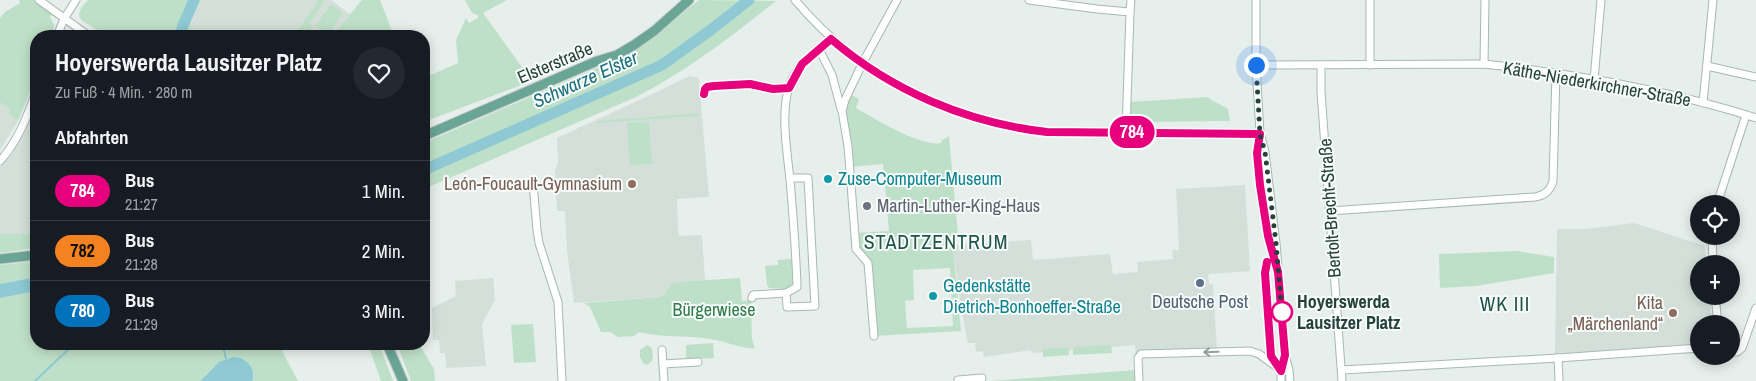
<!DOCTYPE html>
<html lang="de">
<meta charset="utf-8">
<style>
:root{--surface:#171b24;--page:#242831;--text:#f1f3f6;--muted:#9ea1a6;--line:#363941}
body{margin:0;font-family:"Archivo Narrow",sans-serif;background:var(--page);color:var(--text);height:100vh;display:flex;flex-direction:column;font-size:19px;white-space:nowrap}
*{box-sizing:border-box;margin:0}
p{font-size:16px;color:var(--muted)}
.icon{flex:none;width:28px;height:28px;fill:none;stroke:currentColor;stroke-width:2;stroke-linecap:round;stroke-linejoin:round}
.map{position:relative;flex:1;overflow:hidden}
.side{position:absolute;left:30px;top:30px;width:400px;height:320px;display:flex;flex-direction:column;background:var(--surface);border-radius:20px;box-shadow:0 2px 12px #0003}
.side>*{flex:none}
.badge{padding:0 10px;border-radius:16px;font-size:18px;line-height:32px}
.buttons{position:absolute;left:1690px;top:195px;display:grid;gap:10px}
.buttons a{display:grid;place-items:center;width:50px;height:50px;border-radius:50%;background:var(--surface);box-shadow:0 2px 12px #0003;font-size:25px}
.you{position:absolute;width:25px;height:25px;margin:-12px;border:4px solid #fff;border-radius:50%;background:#1a73e8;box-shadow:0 0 0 8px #1a73e833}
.map>.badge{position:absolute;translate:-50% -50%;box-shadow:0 0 0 2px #fff}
h2{padding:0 25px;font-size:19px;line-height:45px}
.round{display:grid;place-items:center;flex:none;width:52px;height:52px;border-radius:26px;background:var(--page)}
.headline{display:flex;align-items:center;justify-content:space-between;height:85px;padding:0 25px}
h1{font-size:24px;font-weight:700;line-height:38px}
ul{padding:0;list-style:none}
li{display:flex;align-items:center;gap:15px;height:60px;padding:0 25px;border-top:1px solid var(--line)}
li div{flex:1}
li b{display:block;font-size:19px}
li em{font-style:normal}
li .badge{min-width:55px;font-weight:700;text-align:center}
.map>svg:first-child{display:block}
</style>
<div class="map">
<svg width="1756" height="381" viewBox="0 0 1756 381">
<rect width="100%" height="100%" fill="#e6efeb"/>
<g fill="#d4dfda">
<path d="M 201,0 L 331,0 L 350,14 L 332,36 L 191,36 L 189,28 L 194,13 Z"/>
<path d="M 689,76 L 698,78 L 699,80 L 709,197 L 677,199 L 678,230 L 679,236 L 702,235 L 705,280 L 675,282 L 660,297 L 574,303 L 567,250 L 565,211 L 557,211 L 555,171 L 558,163 L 557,138 L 661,90 Z"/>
<path d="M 36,100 L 36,234 L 0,234 L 0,167 L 12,154 L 26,130 Z"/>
<path d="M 0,102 L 12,110 L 9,114 L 18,121 L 0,150 Z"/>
<path d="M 1245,185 L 1250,271 L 1208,274 L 1209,284 L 1213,284 L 1217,352 L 1136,357 L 1135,345 L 1032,353 L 1031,350 L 984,357 L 983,351 L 976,352 L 975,343 L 968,343 L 960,302 L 953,247 L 958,245 L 1031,240 L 1033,260 L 1110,254 L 1113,274 L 1138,272 L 1137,262 L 1173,259 L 1172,250 L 1179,250 L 1176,189 Z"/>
<path d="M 1634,223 L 1705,246 L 1706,264 L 1699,264 L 1699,296 L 1709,296 L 1712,324 L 1699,324 L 1699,344 L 1555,354 L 1557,229 L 1586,229 Z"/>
<path d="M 493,278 L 495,300 L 482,324 L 486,366 L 446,368 L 445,353 L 440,353 L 439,340 L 433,340 L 432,308 L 456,296 L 455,281 Z"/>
</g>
<g fill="#bfe0c8" fill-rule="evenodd">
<path d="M 19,0 L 39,0 L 54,11 L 50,17 L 54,25 L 52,36 L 36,36 L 36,77 L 18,121 L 9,114 L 11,110 L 0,102 L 0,18 L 5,12 L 20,3 Z"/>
<path d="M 88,0 L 201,0 C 194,12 187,23 191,36 L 107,36 L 81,20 C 76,11 83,6 88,0 Z"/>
<path d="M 319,0 L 325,0 L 309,24 L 313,27 L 306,36 L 294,36 Z"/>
<path d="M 362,0 L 380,0 L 394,36 L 332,36 Z"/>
<path d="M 465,0 L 507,0 L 483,13 L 532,81 L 424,122 L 424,78 L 458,63 L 456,40 L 466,18 L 469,23 L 478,18 L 478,15 L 472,13 Z"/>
<path d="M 699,0 L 776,1 C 730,37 688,70 636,97 L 424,189 L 424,143 L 619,58 L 637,49 Z"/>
<path d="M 331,4 L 343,13 L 328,35 L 315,26 Z"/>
<path d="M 848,93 L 859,99 L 856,108 C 875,119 921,147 941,143 L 942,140 L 949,136 L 958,234 L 955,246 L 953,247 L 961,331 L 874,336 L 868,263 L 859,253 L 854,233 L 889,231 L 883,164 L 850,167 L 843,104 ZM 950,268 L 953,326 L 907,328 L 905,301 L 914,300 L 913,270 Z"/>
<path d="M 1208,97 C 1214,103 1221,104 1228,109 L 1230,121 L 1129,122 L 1129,102 Z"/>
<path d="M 699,113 L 699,116 L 598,123 L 598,121 Z"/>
<path d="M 649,122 L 652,164 L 630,165 L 627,123 Z"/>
<path d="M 0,234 L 36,234 L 36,248 L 0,253 Z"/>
<path d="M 1517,251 L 1554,257 L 1554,273 L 1476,286 L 1440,288 L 1439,254 Z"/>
<path d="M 791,259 L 793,261 L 794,282 L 787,289 L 769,288 L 767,285 L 765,266 L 778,265 L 778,260 Z"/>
<path d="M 36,261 L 36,277 L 0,284 L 0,265 Z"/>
<path d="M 740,278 L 742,301 L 751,300 L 752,339 L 755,349 C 740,348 725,341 709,339 C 686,335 661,338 639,332 L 634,336 L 618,337 L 610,332 L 601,332 L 590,307 L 584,303 L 660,297 C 666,294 668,286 675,282 Z"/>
<path d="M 36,291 L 36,344 L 299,344 L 282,351 L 298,381 L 252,381 C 254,375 254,371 250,366 C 232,346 214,366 200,381 L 0,381 L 0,298 Z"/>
<path d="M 533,324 L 536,362 L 514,363 L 511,325 Z"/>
<path d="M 713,343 L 714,358 L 686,360 L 686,345 Z"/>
<path d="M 368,344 L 379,344 L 393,381 L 381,381 Z"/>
<path d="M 397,344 L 419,344 L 434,369 L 435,381 L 411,381 Z"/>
<path d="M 647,345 L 652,348 L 653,356 L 652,361 L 647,365 L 643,363 L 640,357 L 640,350 Z"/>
<path d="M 1111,345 L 1112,353 L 1073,355 L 1073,347 Z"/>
<path d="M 1069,347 L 1069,355 L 1043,357 L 1043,349 Z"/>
<path d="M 1136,370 L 1137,381 L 991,381 Z"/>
</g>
<g fill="#8ec9d4">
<path d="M 36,277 L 36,291 L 0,298 L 0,284 Z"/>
<path d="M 233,357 C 246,357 257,369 252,381 L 200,381 L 219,362 Z"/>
</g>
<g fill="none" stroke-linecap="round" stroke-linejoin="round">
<g stroke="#8ec9d4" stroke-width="2">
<path d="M 224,350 L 226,359"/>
<path d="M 35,381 L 71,347 L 77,344"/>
</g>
<g stroke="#8ec9d4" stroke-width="11">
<path d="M 181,36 L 182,28 L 194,0"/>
<path d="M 424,170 L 662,65 L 712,29 L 749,0"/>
</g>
<g stroke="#a8b8b2" stroke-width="9">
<g id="minor">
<path d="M 39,0 L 89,36"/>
<path d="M 795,0 C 860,77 947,121 1047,132 L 1260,133"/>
<path d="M 1029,0 L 1097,9 L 1130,12 L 1131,0"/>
<path d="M 1256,0 L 1256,65 L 1260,133 L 1265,152 L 1276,243 L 1285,355 L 1281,371 L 1281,381"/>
<path d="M 1370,0 L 1370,65"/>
<path d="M 57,36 L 64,19 L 76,0"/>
<path d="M 819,49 L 832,75 L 841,109"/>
<path d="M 1484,64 L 1485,0"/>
<path d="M 1256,65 L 1484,64 C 1575,74 1669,90 1756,118"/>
<path d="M 1321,65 L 1321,92 L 1342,381"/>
<path d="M 1707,66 L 1756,77"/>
<path d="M 1594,80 L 1601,0"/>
<path d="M 1703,103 L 1713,0"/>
<path d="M 1126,132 L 1130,12"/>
<path d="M 1259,137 C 1255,170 1264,227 1275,259"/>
<path d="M 0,161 C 18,141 27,117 36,92"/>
<path d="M 533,183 L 537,230 L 539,243 L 558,302 L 562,381"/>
<path d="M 1717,204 L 1746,115"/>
<path d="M 1330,211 L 1535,197 C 1545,195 1550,191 1553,181 L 1556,73"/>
<path d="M 1712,236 L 1713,264"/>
<path d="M 786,293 L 787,307 L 815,306 L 808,178 L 790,178"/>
<path d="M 1715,296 L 1718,324"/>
<path d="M 752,298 L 753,295 L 786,293 L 797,287 C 796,251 793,215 790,179 C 787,152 780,110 790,84 C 798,64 815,52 831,39"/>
<path d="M 874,336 L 868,263 L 856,249 L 848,146 L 842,111 L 845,100 L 862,64 L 897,0"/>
<path d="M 662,350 L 664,381"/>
<path d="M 1731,352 L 1737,352 L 1742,348 L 1756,308"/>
<path d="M 1285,356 L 1289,370 L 1290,381"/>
<path d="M 1558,358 L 1699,348"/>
<path d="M 663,364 L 698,362"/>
<path d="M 1342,370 L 1558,358 L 1559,381"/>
<path d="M 958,380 L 982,378"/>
<path d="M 1139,381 L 1138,358 L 1141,354 L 1250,351 L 1259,354 L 1277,367"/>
</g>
</g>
<g stroke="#c2cac8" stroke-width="11">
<g id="major">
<path d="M 424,136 L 597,61 L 617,55 L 634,45 L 654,31 L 689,0"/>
<path d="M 0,259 L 36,255"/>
<path d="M 387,344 L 403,381"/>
</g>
</g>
<use href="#minor" stroke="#fff" stroke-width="7"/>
<use href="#major" stroke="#6aa596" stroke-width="9"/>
</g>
<defs><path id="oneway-shaft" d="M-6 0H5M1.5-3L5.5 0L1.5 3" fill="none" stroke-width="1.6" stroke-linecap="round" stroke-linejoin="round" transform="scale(1.25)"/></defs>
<use stroke="#92a09c" href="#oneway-shaft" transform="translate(1211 352) rotate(178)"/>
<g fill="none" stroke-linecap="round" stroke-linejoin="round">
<g stroke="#fff" stroke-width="11">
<path id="line" d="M 704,94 L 705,89 L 707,87 L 714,86 L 750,84 L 773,89 L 789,88 L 802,64 L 831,39 C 892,91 967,123 1047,132 L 1260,134 L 1257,153 L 1260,185 L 1268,236 L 1278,272 L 1285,355 L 1281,371 L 1271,356 L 1265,273 L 1267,262"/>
</g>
<use href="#line" stroke="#e6007e" stroke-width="8"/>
<path stroke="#24423a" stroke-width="5" stroke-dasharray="0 9" d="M 1256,65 L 1260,134 L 1265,152 L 1276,243 L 1282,312"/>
</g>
<g fill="#0f9aa8" stroke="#f7fbf9" stroke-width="2">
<circle cx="828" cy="179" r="5"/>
<circle cx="933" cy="296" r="5"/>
</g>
<g fill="#8d6e63" stroke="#f7fbf9" stroke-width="2">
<circle cx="632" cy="184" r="5"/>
<circle cx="1673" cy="313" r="5"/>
</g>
<circle fill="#6b7280" stroke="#f7fbf9" stroke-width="2" cx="867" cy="206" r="5"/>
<circle fill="#5c6f8a" stroke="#f7fbf9" stroke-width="2" cx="1200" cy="283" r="5"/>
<circle fill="#fff" stroke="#e6007e" stroke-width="2.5" cx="1282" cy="312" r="10"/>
<g text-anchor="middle" stroke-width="4" stroke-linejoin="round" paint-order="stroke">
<g font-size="18" fill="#24423a" stroke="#f7fbf9">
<text transform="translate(555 63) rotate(-23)" y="6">Elsterstraße</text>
<text transform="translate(1597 84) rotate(10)" y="6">Käthe-Niederkirchner-Straße</text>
<text transform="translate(1330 208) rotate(-94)" y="6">Bertolt-Brecht-Straße</text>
</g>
<g font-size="18" fill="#0d838f" stroke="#f7fbf9" text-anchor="start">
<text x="838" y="185">Zuse-Computer-Museum</text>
<text x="943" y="292">Gedenkstätte<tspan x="943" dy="21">Dietrich-Bonhoeffer-Straße</tspan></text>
</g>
<g font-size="18" fill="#785e54" stroke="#f7fbf9" text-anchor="end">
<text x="622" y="190">León-Foucault-Gymnasium</text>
<text x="1663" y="309">Kita<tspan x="1663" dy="21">„Märchenland“</tspan></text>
</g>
<g font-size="18" fill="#5b616d" stroke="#f7fbf9" text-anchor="start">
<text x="877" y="212">Martin-Luther-King-Haus</text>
</g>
<g font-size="18" fill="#4e5e75" stroke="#f7fbf9">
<text x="1200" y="308">Deutsche Post</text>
</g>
<g font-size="18" font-weight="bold" fill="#24423a" stroke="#f7fbf9" text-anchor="start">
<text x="1297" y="308">Hoyerswerda<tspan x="1297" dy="21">Lausitzer Platz</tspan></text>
</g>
<g font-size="18" fill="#2d7a4b" stroke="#f7fbf9">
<text x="714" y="316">Bürgerwiese</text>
</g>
<g font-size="19" font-style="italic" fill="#1c6f80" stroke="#f7fbf9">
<text transform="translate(585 79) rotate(-24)" y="7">Schwarze Elster</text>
</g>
<g font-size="20" letter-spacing="1" fill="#1f5548" stroke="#f7fbf9">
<text x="936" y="249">STADTZENTRUM</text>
<text x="1505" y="311">WK III</text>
</g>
</g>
</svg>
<div class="buttons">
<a><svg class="icon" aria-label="locate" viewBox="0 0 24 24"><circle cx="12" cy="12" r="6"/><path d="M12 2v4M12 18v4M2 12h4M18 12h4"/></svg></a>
<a>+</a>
<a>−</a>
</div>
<div class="you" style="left:1256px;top:65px"></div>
<b class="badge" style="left:1132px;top:132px;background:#e6007e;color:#fff">784</b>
<section class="side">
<div class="headline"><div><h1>Hoyerswerda Lausitzer Platz</h1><p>Zu Fuß · 4 Min. · 280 m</p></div><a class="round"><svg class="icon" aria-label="heart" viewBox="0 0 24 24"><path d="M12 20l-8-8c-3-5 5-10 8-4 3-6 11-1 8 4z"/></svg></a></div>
<h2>Abfahrten</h2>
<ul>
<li><span class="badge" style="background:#e6007e;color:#fff">784</span><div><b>Bus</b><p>21:27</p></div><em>1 Min.</em></li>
<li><span class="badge" style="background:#f58220;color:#111">782</span><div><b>Bus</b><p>21:28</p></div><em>2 Min.</em></li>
<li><span class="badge" style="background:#0072bc;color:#fff">780</span><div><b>Bus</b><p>21:29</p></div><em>3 Min.</em></li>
</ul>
</section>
</div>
